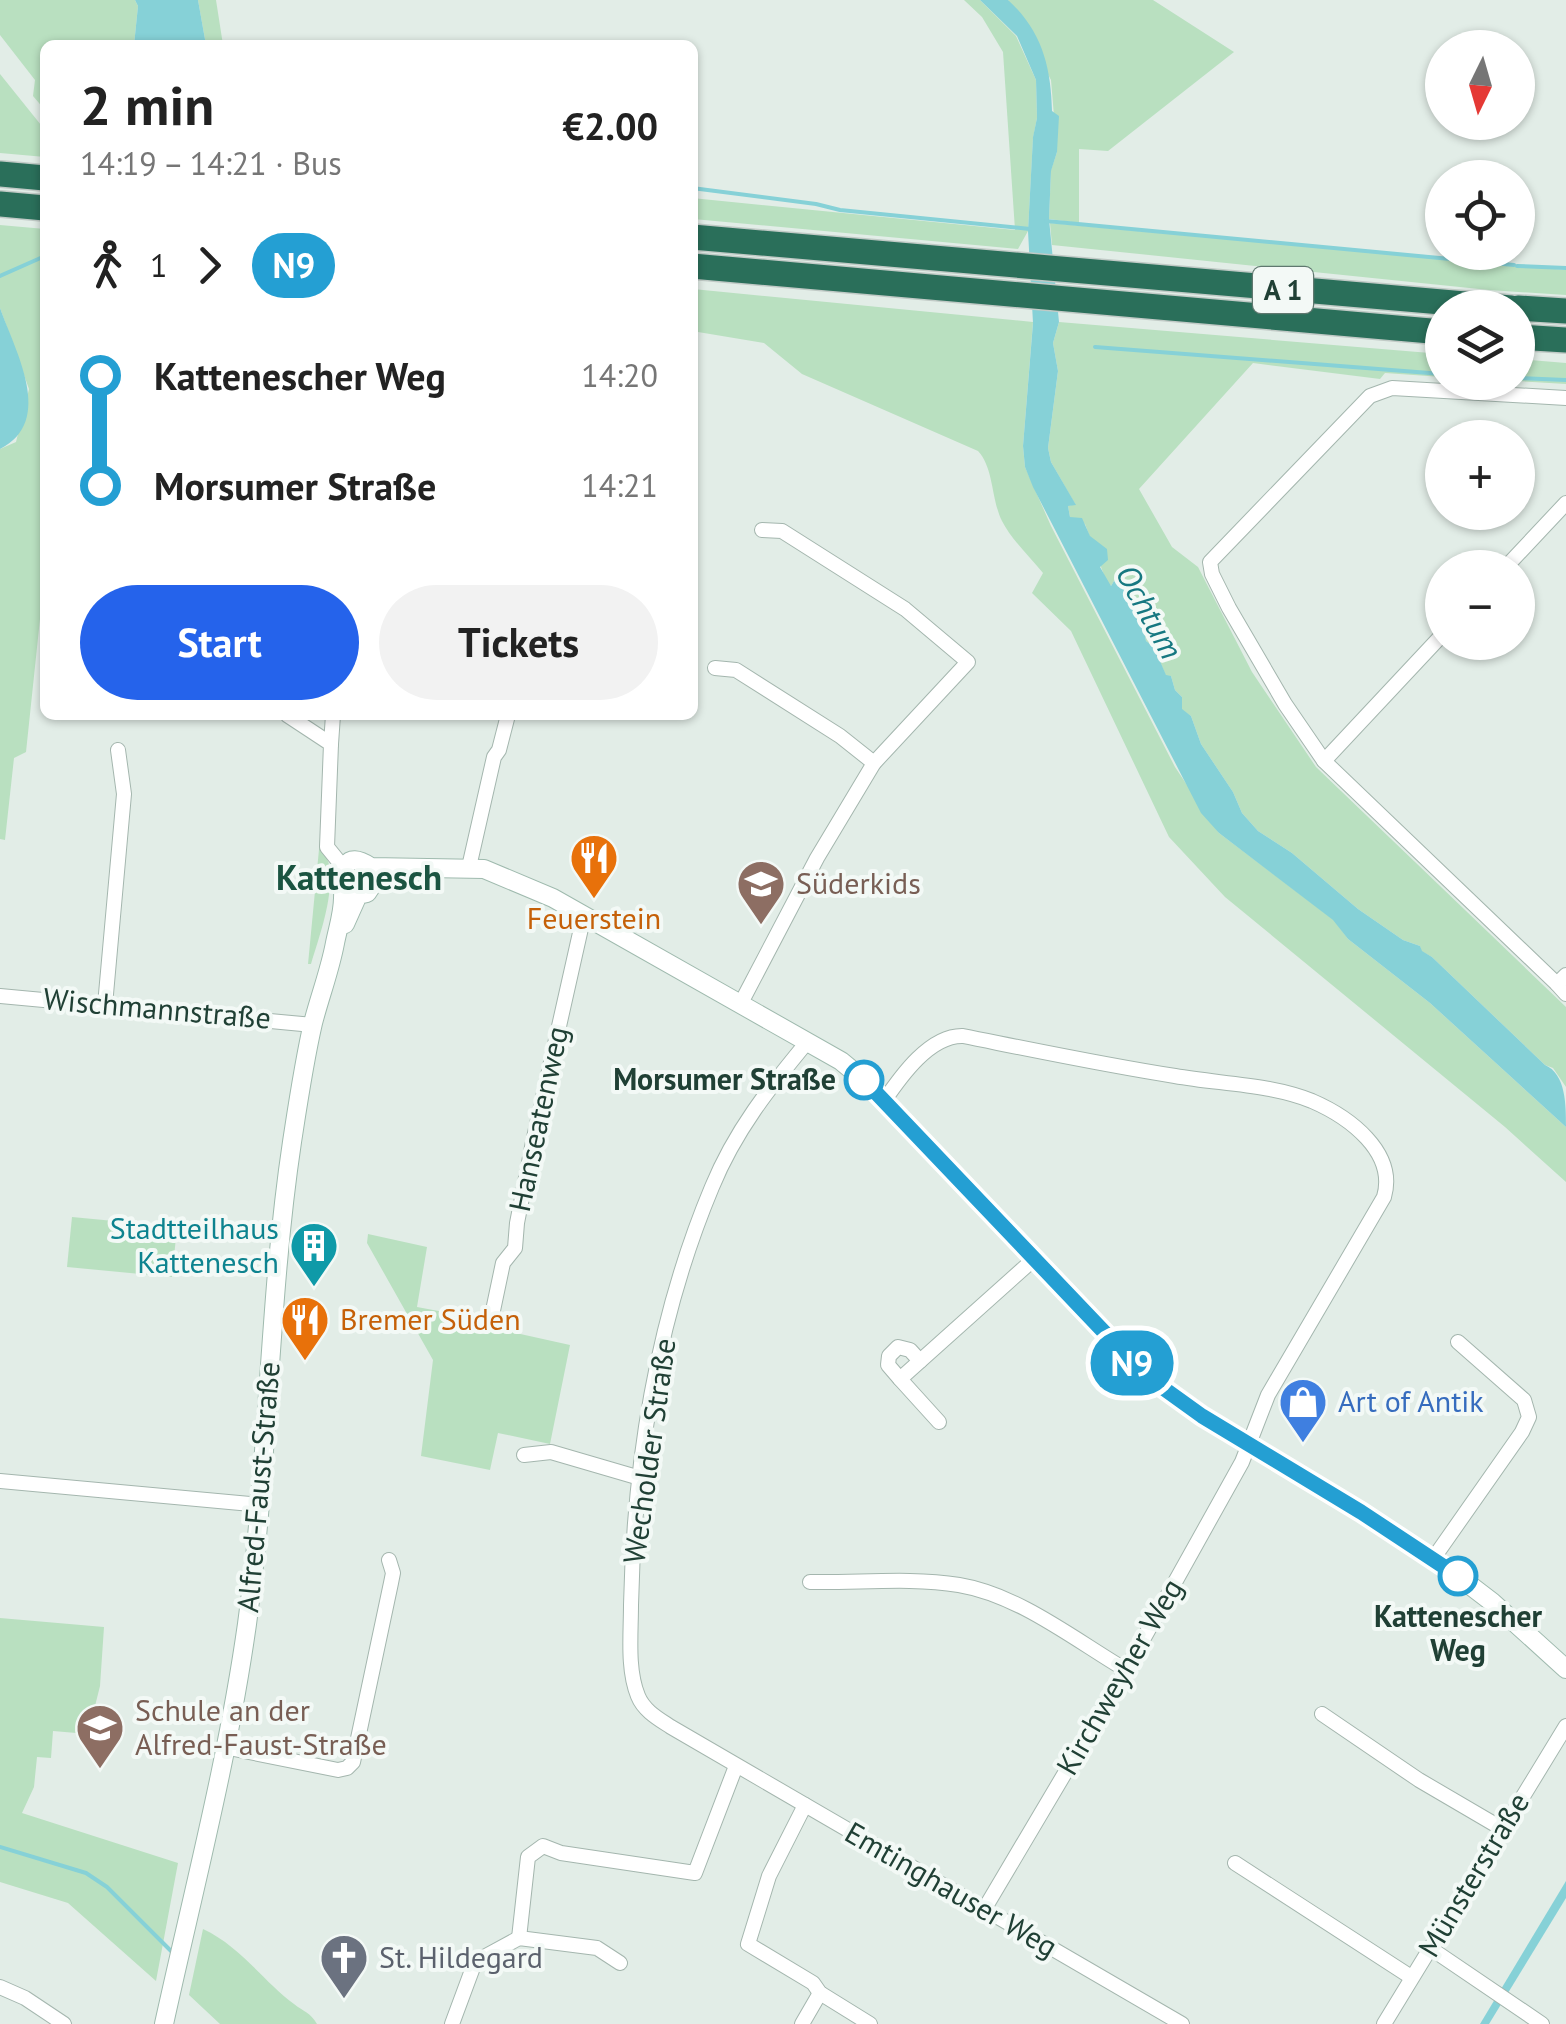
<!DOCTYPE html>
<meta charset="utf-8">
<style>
:root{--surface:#fff;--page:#f2f2f2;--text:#222;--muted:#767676;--accent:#2563eb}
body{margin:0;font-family:"PT Sans",sans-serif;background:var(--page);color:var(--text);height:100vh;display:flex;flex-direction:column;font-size:38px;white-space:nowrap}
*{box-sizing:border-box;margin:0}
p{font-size:32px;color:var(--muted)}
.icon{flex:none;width:55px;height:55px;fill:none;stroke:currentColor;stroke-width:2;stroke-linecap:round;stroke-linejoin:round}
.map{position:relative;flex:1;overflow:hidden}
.side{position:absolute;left:40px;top:40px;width:658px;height:680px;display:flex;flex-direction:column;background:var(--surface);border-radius:15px;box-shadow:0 2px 8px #0004}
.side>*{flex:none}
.badge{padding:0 20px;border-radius:32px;font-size:35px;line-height:65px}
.needle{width:65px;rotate:185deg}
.controls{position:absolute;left:1425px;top:30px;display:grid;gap:20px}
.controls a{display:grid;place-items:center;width:110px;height:110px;border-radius:50%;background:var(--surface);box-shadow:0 2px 8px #0004;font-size:50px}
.map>.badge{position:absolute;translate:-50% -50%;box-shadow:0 0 0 5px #fff}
.legs{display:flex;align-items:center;gap:15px;height:110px;padding:0 40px;font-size:32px}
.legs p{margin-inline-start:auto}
.headline{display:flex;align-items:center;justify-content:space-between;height:170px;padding:0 40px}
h1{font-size:55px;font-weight:800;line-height:75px}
.primary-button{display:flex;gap:20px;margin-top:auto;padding:20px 40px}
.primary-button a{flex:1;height:115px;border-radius:60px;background:var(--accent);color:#fff;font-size:40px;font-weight:800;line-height:115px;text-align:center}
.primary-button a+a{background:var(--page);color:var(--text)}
ul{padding:0 40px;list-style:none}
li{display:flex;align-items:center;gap:35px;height:110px;font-size:38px}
li i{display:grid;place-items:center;width:15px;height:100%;margin:0 12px;background:currentColor}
li i::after{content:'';width:25px;height:25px;margin:-12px;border:8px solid;border-radius:50%;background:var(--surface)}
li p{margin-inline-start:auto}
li:first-child i{background:linear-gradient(#0000 50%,currentColor 0)}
li:last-child i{background:linear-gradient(currentColor 50%,#0000 0)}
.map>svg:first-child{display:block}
</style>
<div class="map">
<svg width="1566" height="2024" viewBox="0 0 1566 2024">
<rect width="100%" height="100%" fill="#e2ede7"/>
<g fill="#b9e0c0">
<path d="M 0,0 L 135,0 L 138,6 L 134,45 L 45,45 L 45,110 L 33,96 L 35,80 L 0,35 Z"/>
<path d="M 198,0 L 216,0 L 223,45 L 206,45 Z"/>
<path d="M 964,0 L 980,0 L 1016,36 L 1036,80 L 1037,118 L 1033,138 L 1028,231 L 1018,249 L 693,219 L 692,198 L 1015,230 L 1003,52 L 982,17 Z"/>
<path d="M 1008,0 L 1153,0 L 1234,52 L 1108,151 L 1079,149 L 1079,223 L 1049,219 L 1051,170 L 1057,152 L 1051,80 Z"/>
<path d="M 0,74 L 45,130 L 45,157 L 0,153 Z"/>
<path d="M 1050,223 L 1566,270 L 1566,295 L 1489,290 L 1052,245 Z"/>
<path d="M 0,225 L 45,229 L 45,619 L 40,619 L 26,752 L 14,758 L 5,840 L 0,839 L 0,449 L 16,442 L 29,389 L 0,308 Z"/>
<path d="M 693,289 L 1033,322 L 1023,446 L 1025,467 L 1051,526 L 1175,767 L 1219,833 L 1334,920 L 1348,939 L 1430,1003 L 1566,1127 L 1566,1182 L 1505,1127 L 1225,897 L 1169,837 L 1071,631 L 1032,593 L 1043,573 C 1030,557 1011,539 1002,521 C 991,499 994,468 978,451 L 802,374 L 764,343 L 698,332 L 693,355 Z"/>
<path d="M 1059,322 L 1442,354 L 1442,377 L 1385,373 L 1380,379 L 1253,363 L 1139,489 L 1172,547 L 1198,567 L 1252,672 L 1316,767 L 1566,1007 L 1566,1087 L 1553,1068 L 1545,1065 L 1432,957 L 1421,951 L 1420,946 L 1403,940 L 1358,909 L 1292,853 L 1258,831 L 1242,813 L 1233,792 L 1201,744 L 1191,716 L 1182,710 L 1182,697 L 1175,690 L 1171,676 L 1166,676 L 1154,647 L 1146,641 L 1143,625 L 1136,618 L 1138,611 L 1123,587 L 1114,581 L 1111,586 L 1107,583 L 1085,524 L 1070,517 L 1068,506 L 1075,504 L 1051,462 L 1048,448 L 1058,371 L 1053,343 Z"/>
<path d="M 1518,359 L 1566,363 L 1566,384 L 1518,381 Z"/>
<path d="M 320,839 L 323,840 C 322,852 329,858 330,870 C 332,902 320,934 311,964 L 308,964 Z"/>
<path d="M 72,1217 L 177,1227 L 172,1277 L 67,1267 Z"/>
<path d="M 368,1234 L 427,1247 L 417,1307 L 487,1320 L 494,1328 L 570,1345 L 550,1444 L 498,1433 L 490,1470 L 421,1456 L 433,1360 L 367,1243 Z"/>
<path d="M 0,1618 L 104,1627 L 100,1686 L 88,1734 L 53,1731 L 51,1758 L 37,1757 L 34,1787 L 22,1813 L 178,1863 L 156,1981 L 68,1903 L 0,1882 Z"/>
<path d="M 203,1929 C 240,1946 263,1981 294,2004 C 304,2012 310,2012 317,2024 L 220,2024 L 189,1995 Z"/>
</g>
<g fill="#86d1d7">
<path d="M 135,0 L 198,0 L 206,45 L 134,45 L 138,6 Z"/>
<path d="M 980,0 L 1008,0 C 1042,31 1051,67 1052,111 L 1059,116 L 1057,152 L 1051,171 L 1049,219 L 1059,322 L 1053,343 L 1058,371 L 1048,448 L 1051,462 L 1076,505 L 1068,506 L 1070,517 L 1082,518 L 1090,536 L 1107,549 L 1108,560 L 1100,567 L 1111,586 L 1114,581 L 1123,587 L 1138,611 L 1136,618 L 1143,625 L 1146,641 L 1154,647 L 1166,675 L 1171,676 L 1175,690 L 1182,697 L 1182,709 L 1191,716 L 1201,744 L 1233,792 L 1242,813 L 1258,831 L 1292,853 L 1358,909 L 1403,940 L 1420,946 L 1422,951 L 1432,957 L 1545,1065 C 1566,1074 1566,1105 1566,1127 L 1430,1003 L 1348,939 L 1333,920 L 1219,833 L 1201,813 L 1033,487 L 1025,467 L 1023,446 L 1033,323 L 1028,231 L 1033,137 L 1037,118 L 1036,80 L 1017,36 Z"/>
<path d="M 0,308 C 15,351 56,421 0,449 Z"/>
<path d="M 1566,1881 L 1566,1898 L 1489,2024 L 1480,2024 Z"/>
</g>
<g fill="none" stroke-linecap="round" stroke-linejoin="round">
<g stroke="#86d1d7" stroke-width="4">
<path d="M 692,188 L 816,204 L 840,210 L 1030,229"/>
<path d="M 1046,221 L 1514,265"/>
<path d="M 1517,266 L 1566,268"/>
<path d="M 0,276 L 45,256"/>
<path d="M 1095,347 L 1442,374"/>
<path d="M 1518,378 L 1566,380"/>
<path d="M 0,1847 L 86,1873 L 107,1887 L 174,1954"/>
</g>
<g stroke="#a4b6ae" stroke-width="16">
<g id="street">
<path d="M 1505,568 L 1566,503"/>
<path d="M 715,668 L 736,670 L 840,736 L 874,763"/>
<path d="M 287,715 L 331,744 L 327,847 L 344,868"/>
<path d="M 331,744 L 333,715"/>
<path d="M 1324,761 L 1442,635"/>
<path d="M 469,867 L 494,757 L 499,750 L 508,715"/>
<path d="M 1566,975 L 1557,984 L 1566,994"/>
<path d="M 1557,984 L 1324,761 L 1285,704 L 1229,608 L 1212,574 L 1210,562 L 1370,396 L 1392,388 L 1566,398"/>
<path d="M 0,996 L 313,1025"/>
<path d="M 741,1003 L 817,858 L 874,763 L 968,662 L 905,609 L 782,531 L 762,530"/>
<path d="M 105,1005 L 124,794 L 118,750"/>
<path d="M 808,1041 C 769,1088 735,1131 712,1187 C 657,1318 634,1464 631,1605 C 631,1634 627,1669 638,1696 C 644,1711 659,1719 671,1727 L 1182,2024"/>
<path d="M 884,1101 C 901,1076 930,1035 963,1036 C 1033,1050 1104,1065 1175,1076 C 1220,1084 1270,1084 1312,1101 C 1349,1117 1397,1152 1384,1197 L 1268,1395 L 1242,1462 L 1126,1670 L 985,1908"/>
<path d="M 491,1320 L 503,1263 L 515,1248 L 517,1223 L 533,1142 L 584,915"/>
<path d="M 900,1379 L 888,1365 L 889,1356 L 898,1347 L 910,1350 L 920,1361"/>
<path d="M 939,1422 L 900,1379 L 1034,1259"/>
<path d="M 524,1455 L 551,1452 L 640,1478"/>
<path d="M 0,1481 L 262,1505"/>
<path d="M 1433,1559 L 1522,1432 L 1529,1417 L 1524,1400 L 1458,1342"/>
<path d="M 810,1582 C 860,1583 910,1577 959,1585 C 1019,1595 1075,1640 1126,1670"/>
<path d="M 1322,1714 L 1419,1780 L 1501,1828"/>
<path d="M 224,1747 L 338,1770 L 347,1768 L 353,1762 L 391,1583 L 393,1573 L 389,1560"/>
<path d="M 805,1805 L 769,1876 L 748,1944 L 813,1983 L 820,1993 L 870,2024"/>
<path d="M 1235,1863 L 1411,1977"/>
<path d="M 519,1938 L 528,1857 L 543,1846 L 561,1853 L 695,1873 L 736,1766"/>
<path d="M 1430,1948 L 1542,2024"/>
<path d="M 0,1987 L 25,1998 L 64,2024"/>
<path d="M 452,2024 L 475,1962 L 519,1938 L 597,1948 L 620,1963"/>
<path d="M 802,2024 L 820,1993"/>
<path d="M 1384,2024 L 1566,1726"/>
</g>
</g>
<g stroke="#9fbaae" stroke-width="20">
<g id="secondary">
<path d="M 345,924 L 358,895 L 367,893 L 375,881 L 402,874"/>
<path d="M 164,2024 C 193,1892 228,1759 247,1624 C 269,1464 268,1302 292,1142 C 298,1103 304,1062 313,1023 C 320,996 330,970 335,943 C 338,928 343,913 343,898 C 344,882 338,845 371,867 L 484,869 L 553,898 L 841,1061 L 864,1080 L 1145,1375 L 1203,1416 L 1361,1512 L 1458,1576 L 1492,1602 L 1566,1669"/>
</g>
</g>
<g stroke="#c1cac6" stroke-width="28">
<g id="highway">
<path d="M 0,174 L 45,178"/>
<path d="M 0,204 L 45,208"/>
<path d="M 692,237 L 1511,308"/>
<path d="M 692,266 L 1442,332"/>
<path d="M 1518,308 L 1566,311"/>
<path d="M 1518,337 L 1566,340"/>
</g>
</g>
<use href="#street" stroke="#fff" stroke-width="14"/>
<use href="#secondary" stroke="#fff" stroke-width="18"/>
<use href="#highway" stroke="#2a6f5a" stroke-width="25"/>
</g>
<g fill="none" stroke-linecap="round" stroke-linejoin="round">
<g stroke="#fff" stroke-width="22">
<path id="line-1" d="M 864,1080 L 1145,1375 L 1202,1416 L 1361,1512 L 1458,1576"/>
</g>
<use href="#line-1" stroke="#249fd3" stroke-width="15"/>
</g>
<defs>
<g id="restaurant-pin" transform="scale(2.5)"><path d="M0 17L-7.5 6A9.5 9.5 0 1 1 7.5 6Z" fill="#e8710a" stroke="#f3f9f6"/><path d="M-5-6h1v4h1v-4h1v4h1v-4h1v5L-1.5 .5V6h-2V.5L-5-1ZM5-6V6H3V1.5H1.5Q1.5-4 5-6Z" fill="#fff"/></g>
<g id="school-pin" transform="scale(2.5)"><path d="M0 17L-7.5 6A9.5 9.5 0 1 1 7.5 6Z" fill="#8d6e63" stroke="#f3f9f6"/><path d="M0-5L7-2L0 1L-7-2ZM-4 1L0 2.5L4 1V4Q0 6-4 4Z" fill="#fff"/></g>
<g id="building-pin" transform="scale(2.5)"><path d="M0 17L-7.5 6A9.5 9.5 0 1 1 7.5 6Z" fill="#0f9aa8" stroke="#f3f9f6"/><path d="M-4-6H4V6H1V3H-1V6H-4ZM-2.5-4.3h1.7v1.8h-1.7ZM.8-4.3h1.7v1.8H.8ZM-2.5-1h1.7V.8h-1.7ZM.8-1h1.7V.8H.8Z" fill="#fff"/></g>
<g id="shop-pin" transform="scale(2.5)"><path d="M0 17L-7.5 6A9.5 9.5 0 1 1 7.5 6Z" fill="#3f7fe0" stroke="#f3f9f6"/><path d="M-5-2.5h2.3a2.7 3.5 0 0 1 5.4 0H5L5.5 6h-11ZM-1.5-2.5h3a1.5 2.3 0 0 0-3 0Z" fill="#fff"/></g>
<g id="church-pin" transform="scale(2.5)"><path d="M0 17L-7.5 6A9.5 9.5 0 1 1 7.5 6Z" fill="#6b7280" stroke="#f3f9f6"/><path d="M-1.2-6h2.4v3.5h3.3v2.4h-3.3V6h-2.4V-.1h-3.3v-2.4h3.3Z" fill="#fff"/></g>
</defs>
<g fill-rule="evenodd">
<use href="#restaurant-pin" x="594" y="858"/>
<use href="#school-pin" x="761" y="884"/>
<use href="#building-pin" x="314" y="1246"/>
<use href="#restaurant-pin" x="305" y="1320"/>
<use href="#shop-pin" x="1303" y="1402"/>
<use href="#school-pin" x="100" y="1728"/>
<use href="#church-pin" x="344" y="1958"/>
</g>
<g fill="#fff" stroke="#249fd3" stroke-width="5">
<circle cx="864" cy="1080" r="18"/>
<circle cx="1458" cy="1576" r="18"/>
</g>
<g text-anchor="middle" stroke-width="8" stroke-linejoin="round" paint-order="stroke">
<rect fill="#f3f9f6" stroke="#5f786f" stroke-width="2.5" x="1253" y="267" width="60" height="46" rx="8"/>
<g font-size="28" font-weight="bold" fill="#204035">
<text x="1283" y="300">A 1</text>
</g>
<g font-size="30" fill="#785e54" stroke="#f3f9f6" text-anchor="start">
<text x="796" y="894">Süderkids</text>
<text x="135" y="1721">Schule an der<tspan x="135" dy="34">Alfred-Faust-Straße</tspan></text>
</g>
<g font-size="30" fill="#c56008" stroke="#f3f9f6">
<text x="594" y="929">Feuerstein</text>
<text x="340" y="1330" text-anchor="start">Bremer Süden</text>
</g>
<g font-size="30" fill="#204035" stroke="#f3f9f6">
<text transform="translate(157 1009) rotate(5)" y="10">Wischmannstraße</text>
<text transform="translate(539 1119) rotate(-78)" y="10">Hanseatenweg</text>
<text transform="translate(650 1451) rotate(-82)" y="10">Wecholder Straße</text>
<text transform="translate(259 1487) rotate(-85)" y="10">Alfred-Faust-Straße</text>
<text transform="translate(1120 1677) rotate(-60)" y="10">Kirchweyher Weg</text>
<text transform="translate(1474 1875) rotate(-59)" y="10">Münsterstraße</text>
<text transform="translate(951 1890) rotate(30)" y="10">Emtinghauser Weg</text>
</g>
<g font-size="30" font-weight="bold" fill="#204035" stroke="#f3f9f6" text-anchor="end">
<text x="836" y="1090">Morsumer Straße</text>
<text x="1458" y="1627" text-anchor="middle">Kattenescher<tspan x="1458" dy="34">Weg</tspan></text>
</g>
<g font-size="30" fill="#0d838f" stroke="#f3f9f6" text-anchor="end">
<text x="279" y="1239">Stadtteilhaus<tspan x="279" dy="34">Kattenesch</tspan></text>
</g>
<g font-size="30" fill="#366cbe" stroke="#f3f9f6" text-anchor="start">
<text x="1338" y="1412">Art of Antik</text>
</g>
<g font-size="30" fill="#5b616d" stroke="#f3f9f6" text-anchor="start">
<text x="379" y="1968">St. Hildegard</text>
</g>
<g font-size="32" font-style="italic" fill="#167881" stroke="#f3f9f6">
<text transform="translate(1149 612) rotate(61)" y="11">Ochtum</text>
</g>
<g font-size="35" font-weight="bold" fill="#1b5441" stroke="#f3f9f6">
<text x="359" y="890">Kattenesch</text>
</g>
</g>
</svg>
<div class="controls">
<a><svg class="needle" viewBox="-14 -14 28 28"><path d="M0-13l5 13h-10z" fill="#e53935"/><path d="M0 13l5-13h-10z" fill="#767676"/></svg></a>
<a><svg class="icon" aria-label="locate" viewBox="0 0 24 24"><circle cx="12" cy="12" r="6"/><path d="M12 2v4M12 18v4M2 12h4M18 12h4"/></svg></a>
<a><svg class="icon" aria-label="layers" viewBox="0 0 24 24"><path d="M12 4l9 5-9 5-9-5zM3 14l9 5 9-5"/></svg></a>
<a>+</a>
<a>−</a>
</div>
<b class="badge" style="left:1132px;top:1363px;background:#249fd3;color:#fff">N9</b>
<section class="side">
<div class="headline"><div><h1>2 min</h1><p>14:19 – 14:21 · Bus</p></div><b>€2.00</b></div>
<div class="legs"><svg class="icon" aria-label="walk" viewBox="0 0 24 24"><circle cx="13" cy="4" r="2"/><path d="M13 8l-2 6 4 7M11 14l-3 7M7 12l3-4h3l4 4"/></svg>1<svg class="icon" aria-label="forward" viewBox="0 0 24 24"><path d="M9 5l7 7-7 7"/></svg><b class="badge" style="background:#249fd3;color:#fff">N9</b></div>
<ul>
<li><i style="color:#249fd3"></i><b>Kattenescher Weg</b><p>14:20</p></li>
<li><i style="color:#249fd3"></i><b>Morsumer Straße</b><p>14:21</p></li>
</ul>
<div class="primary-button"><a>Start</a><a>Tickets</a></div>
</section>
</div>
